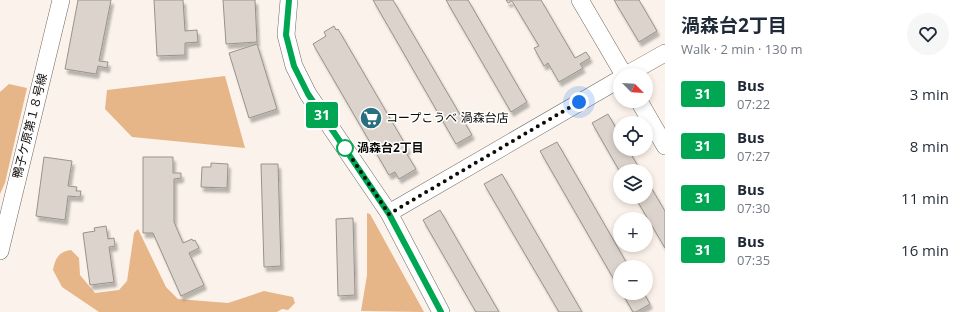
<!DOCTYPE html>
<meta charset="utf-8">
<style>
:root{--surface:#fff;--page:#f6f6f7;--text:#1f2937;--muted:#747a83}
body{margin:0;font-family:"Open Sans","Noto Sans JP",sans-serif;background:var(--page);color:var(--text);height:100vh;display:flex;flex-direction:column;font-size:15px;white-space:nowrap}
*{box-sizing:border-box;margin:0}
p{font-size:13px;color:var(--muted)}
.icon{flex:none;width:22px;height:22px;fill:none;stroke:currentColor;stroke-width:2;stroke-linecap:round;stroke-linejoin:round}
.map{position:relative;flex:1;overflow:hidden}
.drawer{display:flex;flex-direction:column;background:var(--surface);width:300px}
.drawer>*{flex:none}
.badge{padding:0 8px;border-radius:3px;font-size:14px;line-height:26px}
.needle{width:26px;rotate:114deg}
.fabs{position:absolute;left:613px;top:68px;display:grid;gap:8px}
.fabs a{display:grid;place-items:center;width:40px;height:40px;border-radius:50%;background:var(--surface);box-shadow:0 2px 6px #0003;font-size:20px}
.you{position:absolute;width:20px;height:20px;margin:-10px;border:3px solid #fff;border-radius:50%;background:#1a73e8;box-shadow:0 0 0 6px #1a73e833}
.map>.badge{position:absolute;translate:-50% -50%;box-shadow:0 0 0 2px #fff}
.round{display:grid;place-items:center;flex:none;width:42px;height:42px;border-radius:21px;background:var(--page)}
.overview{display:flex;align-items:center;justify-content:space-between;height:68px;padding:0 16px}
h1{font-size:19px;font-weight:700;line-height:30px}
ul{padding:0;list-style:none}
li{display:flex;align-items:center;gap:12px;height:52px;padding:0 16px}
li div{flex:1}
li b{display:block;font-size:15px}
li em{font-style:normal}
li .badge{min-width:44px;font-weight:700;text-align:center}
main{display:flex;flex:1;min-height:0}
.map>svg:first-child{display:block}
</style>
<main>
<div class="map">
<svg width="665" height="312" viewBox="0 0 665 312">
<defs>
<filter id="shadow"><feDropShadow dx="2.5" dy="4.5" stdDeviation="1" flood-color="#0004"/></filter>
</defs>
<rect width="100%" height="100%" fill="#fbf3eb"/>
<g fill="#e6b688">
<path d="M 225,76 L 245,148 L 132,137 L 105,109 L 107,90 Z"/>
<path d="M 9,84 L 27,88 L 5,183 L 0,194 L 0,92 Z"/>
<path d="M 367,213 L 370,214 L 424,312 L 361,311 L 367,275 Z"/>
<path d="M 138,229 L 166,287 L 178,299 L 228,303 L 264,291 L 293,297 L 295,303 L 288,310 L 282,309 L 277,312 L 99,312 L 62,287 L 53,270 C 55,259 59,251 71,250 L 79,258 L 80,275 L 95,293 L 119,290 L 127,281 L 134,233 Z"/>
</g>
<g fill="#dcd4cc" stroke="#99928b" filter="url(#shadow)">
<path d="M 78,0 L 111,0 L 99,61 L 108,62 L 107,68 L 98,66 L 96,74 L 65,69 Z"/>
<path d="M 154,0 L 183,0 L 185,31 L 197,30 L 198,42 L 185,43 L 185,55 L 157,56 Z"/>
<path d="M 223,0 L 255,0 L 257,42 L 226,44 Z"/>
<path d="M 373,0 L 393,0 L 472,135 L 456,144 Z"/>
<path d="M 446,0 L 468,0 L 527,102 L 511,112 Z"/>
<path d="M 506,0 L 541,0 L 575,58 L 586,52 L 590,58 L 580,64 L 583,68 L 559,82 L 548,63 L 544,66 L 534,48 L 539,46 L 512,1 L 508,3 Z"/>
<path d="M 614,0 L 639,0 L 657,31 L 639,42 Z"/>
<path d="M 334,26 L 336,30 L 338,29 L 408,149 L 405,151 L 416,169 L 399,179 L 395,172 L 389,175 L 313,44 L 326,36 L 324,32 Z"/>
<path d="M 257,44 L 277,109 L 249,118 L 229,53 Z"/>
<path d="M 608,114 L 620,135 L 620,149 L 628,149 L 641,171 L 620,172 L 592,123 Z"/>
<path d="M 557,142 L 629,267 L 620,267 L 620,290 L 540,151 Z"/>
<path d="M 44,157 L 72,161 L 68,186 L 77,187 L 76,191 L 81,191 L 80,197 L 68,196 L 65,220 L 36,216 Z"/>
<path d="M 143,157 L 173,157 L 173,173 L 181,173 L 181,178 L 174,179 L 174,222 L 183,243 L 192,239 L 193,241 L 195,240 L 199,248 L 189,253 L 204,285 L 181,296 L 153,233 L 143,233 Z"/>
<path d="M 211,163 L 228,164 L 227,188 L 201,187 L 202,167 L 211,167 Z"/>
<path d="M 261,164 L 278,164 L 281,266 L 264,267 Z"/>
<path d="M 502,174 L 582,312 L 559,312 L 484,184 Z"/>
<path d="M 646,179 L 665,211 L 665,248 L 635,197 L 646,197 Z"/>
<path d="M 440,210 L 499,312 L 476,312 L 423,220 Z"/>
<path d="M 353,218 L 355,295 L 338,296 L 336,219 Z"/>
<path d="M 106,226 L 108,239 L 114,238 L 115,246 L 109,247 L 114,282 L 90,285 L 83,233 L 95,231 L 94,228 Z"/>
<path d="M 622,293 L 644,293 L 650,304 L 636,312 L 633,312 Z"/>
</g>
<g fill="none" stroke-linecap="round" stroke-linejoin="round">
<g stroke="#706962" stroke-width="18">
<g id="minor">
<path d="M 289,0 L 286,35 L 294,66 L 308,94 L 389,213 L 441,312"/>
<path d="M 580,0 L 624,75"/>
<path d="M 626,75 L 665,53"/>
<path d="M 639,101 L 665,146"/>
<path d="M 389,213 L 620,79"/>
<path d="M 0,251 L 61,0"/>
</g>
</g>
<use href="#minor" stroke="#fff" stroke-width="17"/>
</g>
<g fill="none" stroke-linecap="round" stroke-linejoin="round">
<g stroke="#fff" stroke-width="9">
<path id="line" d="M 289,0 L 286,35 L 294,66 L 308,94 L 389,214 L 441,312"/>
</g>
<use href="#line" stroke="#00a651" stroke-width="6"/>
<path stroke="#0e0c09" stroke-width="4" stroke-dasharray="0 7.2" d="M 345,148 L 389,214 L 579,102"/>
</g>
<defs>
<g id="supermarket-disc" transform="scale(1.15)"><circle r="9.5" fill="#2a6f7f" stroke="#fff"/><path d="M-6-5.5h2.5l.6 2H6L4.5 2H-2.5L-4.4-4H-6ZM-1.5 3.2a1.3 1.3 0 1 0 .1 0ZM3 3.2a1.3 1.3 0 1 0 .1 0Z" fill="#fff"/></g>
</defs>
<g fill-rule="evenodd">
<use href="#supermarket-disc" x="371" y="118"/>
</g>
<circle fill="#fff" stroke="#00a651" stroke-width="2" cx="345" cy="148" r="8"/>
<g text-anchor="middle" stroke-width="3" stroke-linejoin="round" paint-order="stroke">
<g font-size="12" fill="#0e0c09" stroke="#fff" text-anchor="start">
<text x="386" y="122">コープこうべ 渦森台店</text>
</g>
<g font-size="12" fill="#0e0c09" stroke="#fff">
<text transform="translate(30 126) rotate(-76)" y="4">鴨子ケ原第１８号線</text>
</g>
<g font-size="12" font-weight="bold" fill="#0e0c09" stroke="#fff" text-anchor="start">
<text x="357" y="152">渦森台2丁目</text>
</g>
</g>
</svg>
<div class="fabs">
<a><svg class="needle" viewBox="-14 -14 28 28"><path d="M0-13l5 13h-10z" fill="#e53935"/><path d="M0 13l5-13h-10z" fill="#747a83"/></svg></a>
<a><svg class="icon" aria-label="locate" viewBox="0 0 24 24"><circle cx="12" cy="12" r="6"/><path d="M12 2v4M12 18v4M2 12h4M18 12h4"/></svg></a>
<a><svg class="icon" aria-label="layers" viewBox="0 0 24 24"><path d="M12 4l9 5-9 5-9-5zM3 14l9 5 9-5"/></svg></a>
<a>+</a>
<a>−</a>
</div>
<div class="you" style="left:579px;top:102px"></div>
<b class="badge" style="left:322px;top:115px;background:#00a651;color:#fff">31</b>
</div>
<section class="drawer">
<div class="overview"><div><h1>渦森台2丁目</h1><p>Walk · 2 min · 130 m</p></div><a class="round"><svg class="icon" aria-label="heart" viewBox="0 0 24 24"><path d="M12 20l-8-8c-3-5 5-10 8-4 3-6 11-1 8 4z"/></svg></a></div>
<ul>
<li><span class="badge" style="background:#00a651;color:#fff">31</span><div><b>Bus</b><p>07:22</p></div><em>3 min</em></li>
<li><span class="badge" style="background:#00a651;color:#fff">31</span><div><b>Bus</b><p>07:27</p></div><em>8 min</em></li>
<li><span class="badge" style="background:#00a651;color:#fff">31</span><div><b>Bus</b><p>07:30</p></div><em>11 min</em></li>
<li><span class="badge" style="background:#00a651;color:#fff">31</span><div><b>Bus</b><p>07:35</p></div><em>16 min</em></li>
</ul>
</section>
</main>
